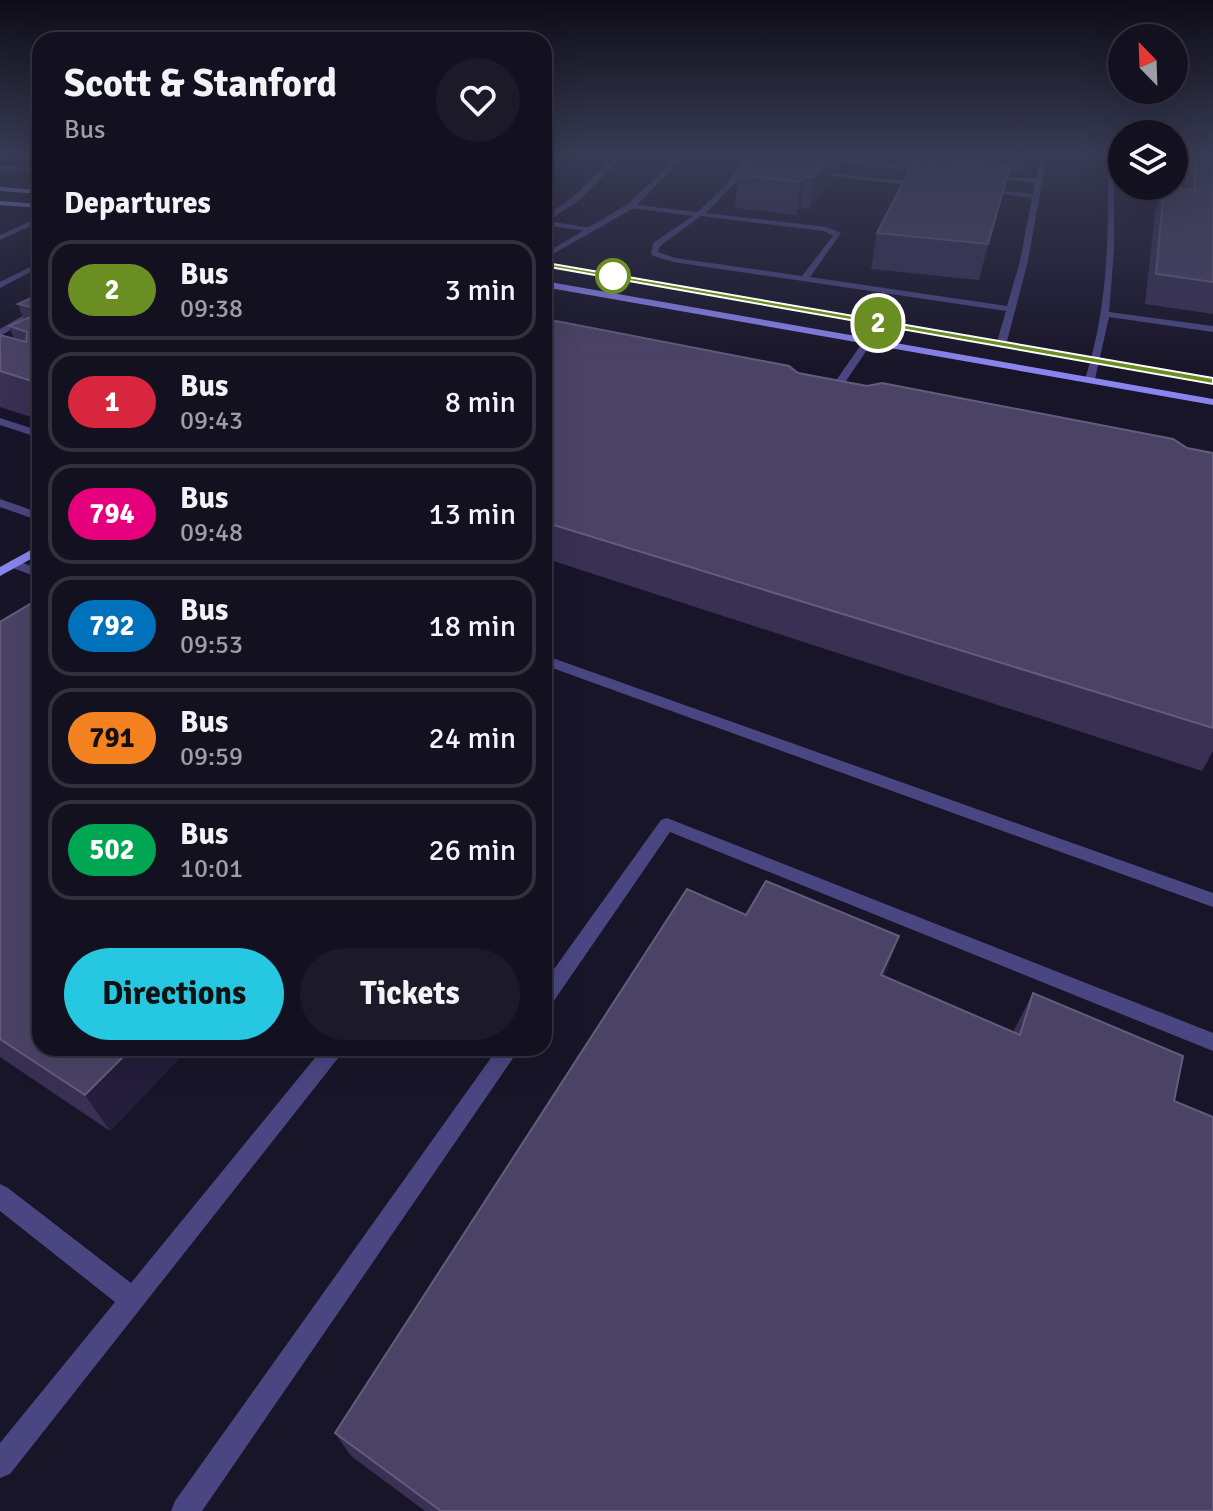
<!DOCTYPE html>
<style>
:root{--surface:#13101f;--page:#1c1928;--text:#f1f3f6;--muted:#9d9da4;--line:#32303d;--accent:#26c8e1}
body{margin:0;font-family:Signika,sans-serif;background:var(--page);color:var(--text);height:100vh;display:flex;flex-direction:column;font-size:30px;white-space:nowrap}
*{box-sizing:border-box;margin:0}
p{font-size:26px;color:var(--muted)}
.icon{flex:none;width:44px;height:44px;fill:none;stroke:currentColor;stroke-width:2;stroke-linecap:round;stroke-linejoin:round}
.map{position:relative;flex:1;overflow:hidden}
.panel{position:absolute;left:32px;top:32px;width:520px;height:1024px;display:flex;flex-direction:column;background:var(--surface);border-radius:24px;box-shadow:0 8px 32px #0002,0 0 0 2px var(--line)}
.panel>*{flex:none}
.badge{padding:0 16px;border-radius:26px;font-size:28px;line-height:52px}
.needle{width:52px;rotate:337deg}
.controls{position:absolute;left:1108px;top:24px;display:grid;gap:16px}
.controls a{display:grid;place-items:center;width:80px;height:80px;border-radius:50%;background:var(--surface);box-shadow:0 8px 32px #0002,0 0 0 2px var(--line);font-size:40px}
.map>.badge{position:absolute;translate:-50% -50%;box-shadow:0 0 0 4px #fff}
h2{padding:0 32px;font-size:30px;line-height:72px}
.round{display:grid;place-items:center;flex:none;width:84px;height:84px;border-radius:42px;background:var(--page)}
.head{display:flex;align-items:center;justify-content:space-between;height:136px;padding:0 32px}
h1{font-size:38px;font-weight:800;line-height:60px}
.action{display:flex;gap:16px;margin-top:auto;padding:16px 32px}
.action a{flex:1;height:92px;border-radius:48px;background:var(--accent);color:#111;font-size:32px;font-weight:800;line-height:92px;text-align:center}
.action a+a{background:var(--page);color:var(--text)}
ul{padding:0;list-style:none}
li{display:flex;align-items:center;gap:24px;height:100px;margin:0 16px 12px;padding:0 16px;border:4px solid var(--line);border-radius:24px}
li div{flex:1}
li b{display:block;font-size:30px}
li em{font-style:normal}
li .badge{min-width:88px;font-weight:700;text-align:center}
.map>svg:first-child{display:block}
</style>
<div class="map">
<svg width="1213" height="1511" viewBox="0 0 1213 1511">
<rect width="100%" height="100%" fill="#191529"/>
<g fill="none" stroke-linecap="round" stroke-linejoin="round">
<g fill="#4a4681" fill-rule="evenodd">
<path d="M 0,154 L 4,154 L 0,157 Z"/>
<path d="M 617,154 L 624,154 L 581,199 L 548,221 L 590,228 L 593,232 L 544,225 L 544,218 L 575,195 Z"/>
<path d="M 673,154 L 751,154 L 734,184 L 706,213 L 826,227 L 841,233 L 810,277 L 1007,306 L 1020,261 L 1032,198 L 981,191 L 984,189 L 1033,194 L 1035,183 L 982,177 L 985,175 L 1036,179 L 1041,154 L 1047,154 L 1028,261 L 1006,345 L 1001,348 L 996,345 L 1006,311 L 673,262 L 651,255 L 653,243 L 693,216 L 631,208 L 628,204 L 698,212 L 729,181 L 742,160 ZM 701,216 L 824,231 L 833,236 L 802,276 L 675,258 L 658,252 L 660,246 Z"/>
<path d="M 786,154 L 806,154 L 933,171 L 930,173 Z"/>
<path d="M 1107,154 L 1122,155 L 1122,159 L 1108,155 Z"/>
<path d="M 1174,160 L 1213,164 L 1213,168 L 1174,164 Z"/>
<path d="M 0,165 L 40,168 L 40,172 L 0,169 Z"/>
<path d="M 813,171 L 925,183 L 928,185 L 925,187 L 811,174 Z"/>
<path d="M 1122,172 L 1122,176 L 1114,178 L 1114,251 L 1109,312 L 1213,326 L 1213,332 L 1109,317 L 1095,379 L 1090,382 L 1085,379 C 1106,315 1109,245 1108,177 Z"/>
<path d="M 1174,174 L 1213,178 L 1213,182 L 1174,178 Z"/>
<path d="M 40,217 L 40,222 L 0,240 L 0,235 Z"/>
<path d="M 40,262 L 40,267 L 0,288 L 0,282 Z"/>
<path d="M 40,306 L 40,313 L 0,336 L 0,329 Z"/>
<path d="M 865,339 L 873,341 L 844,384 L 836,384 L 835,382 Z"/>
<path d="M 0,418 L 40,431 L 40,438 L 0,425 Z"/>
<path d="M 0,499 L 40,513 L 40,521 L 0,507 Z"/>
<path d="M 15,560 L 40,569 L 40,578 L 10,567 L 10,561 Z"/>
<path d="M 544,655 L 1213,893 L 1213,907 L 544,665 Z"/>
<path d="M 544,781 L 550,783 L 552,788 L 544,794 Z"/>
<path d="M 667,818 L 1213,1033 L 1213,1051 L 670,832 L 551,1005 L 544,1008 L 544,983 L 661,820 Z"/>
<path d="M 323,1048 L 346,1048 L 10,1474 L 0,1478 L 0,1443 L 115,1302 L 0,1211 L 0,1184 L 8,1188 L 131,1283 Z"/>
<path d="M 498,1048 L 520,1048 L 202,1511 L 171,1511 L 175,1501 Z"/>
</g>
<path fill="#4a4681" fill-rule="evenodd" d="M 680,154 L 687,154 L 634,208 L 544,259 L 544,254 L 628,204 Z"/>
<g fill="#8a84ee" fill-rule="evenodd">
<path d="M 0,187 L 40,190 L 40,194 L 0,191 Z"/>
<path d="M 0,201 L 40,204 L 40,208 L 0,205 Z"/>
<path d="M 544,262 L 1213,378 L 1213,384 L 544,266 Z"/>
<path d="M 544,281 L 1213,399 L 1213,405 L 544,287 Z"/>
<path d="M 40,545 L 40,554 L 0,576 L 0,567 Z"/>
</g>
</g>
<g fill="#393054">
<path d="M 757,154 L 849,154 L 848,155 L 844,155 L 842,164 L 837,171 L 832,170 L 831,180 L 810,209 L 801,208 L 796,215 L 735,208 L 738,175 Z"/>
<path d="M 939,154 L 1029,154 L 1024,174 L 1008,173 L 979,280 L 871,269 L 877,233 L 930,163 L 938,159 Z"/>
<path d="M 1186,154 L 1213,154 L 1213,314 L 1145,304 L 1155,213 L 1164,187 L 1186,189 L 1186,182 L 1190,173 L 1186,172 L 1190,159 L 1186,158 Z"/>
<path d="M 40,294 L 40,420 L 0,407 L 0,335 L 14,339 L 9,326 L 24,320 L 18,304 Z"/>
<path d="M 544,323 L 1213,453 L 1213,751 L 1202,771 L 544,558 Z"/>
<path d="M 0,622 L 40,1048 L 189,1048 L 110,1131 L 0,1057 Z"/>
<path d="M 746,915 L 1013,1032 L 1033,993 L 1174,1101 L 1213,1511 L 425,1511 L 351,1456 L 335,1433 Z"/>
</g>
<g fill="#241d3b">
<path d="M 558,154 L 584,154 L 544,193 L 544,167 Z"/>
<path d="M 831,154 L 834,154 L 831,180 L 810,209 L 814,177 Z"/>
<path d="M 840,154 L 844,154 L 842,164 L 837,171 Z"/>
<path d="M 1010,166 L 1002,198 L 979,280 L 988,244 Z"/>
<path d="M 805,176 L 801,208 L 796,215 L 800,182 Z"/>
<path d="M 40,380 L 40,394 L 35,382 Z"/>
<path d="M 899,936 L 886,974 L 869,1012 L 881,975 Z"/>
<path d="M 132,1048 L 189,1048 L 110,1131 L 85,1095 Z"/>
</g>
<g fill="#4b4366" stroke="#635c7d" stroke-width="2">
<path d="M 544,154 L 558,154 L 544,167 Z"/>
<path d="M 757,154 L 831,154 L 814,177 L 805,176 L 800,182 L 738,175 Z"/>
<path d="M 1195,157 L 1213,159 L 1213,282 L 1156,274 L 1164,187 L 1195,190 Z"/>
<path d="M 932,158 L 1010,166 L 988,244 L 877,233 L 914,161 L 930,163 Z"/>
<path d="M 40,294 L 40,309 L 18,304 Z"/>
<path d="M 40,313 L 40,380 L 35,382 L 0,371 L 0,335 L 26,342 L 27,332 L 9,326 Z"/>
<path d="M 556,321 L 789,366 L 798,373 L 867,386 L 882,383 L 1173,439 L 1187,448 L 1213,453 L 1213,728 L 544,522 L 544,323 Z"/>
<path d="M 40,598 L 40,1048 L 132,1048 L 85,1095 L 0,1039 L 0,622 Z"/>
<path d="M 766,881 L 899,936 L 881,975 L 1020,1035 L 1033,993 L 1183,1056 L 1174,1101 L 1213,1117 L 1213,1511 L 441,1511 L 335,1433 L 687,889 L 746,915 Z"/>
</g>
<linearGradient id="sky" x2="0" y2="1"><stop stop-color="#0e0c17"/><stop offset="0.42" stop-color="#383b54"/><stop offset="1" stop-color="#383b54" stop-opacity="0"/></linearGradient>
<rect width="1213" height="366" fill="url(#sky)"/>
<path fill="#6b8e23" stroke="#fff" stroke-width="2" d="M 541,262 L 1213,378 L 1213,384 L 544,266 Z"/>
<circle fill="#fff" stroke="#6b8e23" stroke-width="4" cx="613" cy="276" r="16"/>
</svg>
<div class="controls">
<a><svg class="needle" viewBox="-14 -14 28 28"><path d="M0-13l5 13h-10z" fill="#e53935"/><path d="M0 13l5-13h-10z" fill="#9d9da4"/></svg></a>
<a><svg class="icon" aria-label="layers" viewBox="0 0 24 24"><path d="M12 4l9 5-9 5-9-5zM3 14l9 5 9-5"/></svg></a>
</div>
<b class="badge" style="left:878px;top:323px;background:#6b8e23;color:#fff">2</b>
<section class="panel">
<div class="head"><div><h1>Scott &amp; Stanford</h1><p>Bus</p></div><a class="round"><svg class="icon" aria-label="heart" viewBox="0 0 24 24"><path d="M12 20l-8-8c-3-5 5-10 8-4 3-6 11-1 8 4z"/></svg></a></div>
<h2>Departures</h2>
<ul>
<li><span class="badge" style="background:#6b8e23;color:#fff">2</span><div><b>Bus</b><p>09:38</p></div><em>3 min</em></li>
<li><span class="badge" style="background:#d7263d;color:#fff">1</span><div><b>Bus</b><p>09:43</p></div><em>8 min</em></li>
<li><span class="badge" style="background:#e6007e;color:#fff">794</span><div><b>Bus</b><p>09:48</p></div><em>13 min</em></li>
<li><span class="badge" style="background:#0072bc;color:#fff">792</span><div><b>Bus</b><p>09:53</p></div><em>18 min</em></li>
<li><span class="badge" style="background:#f58220;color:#111">791</span><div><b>Bus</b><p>09:59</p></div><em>24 min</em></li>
<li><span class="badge" style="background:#00a651;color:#fff">502</span><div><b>Bus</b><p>10:01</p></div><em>26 min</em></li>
</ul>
<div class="action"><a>Directions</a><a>Tickets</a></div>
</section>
</div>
